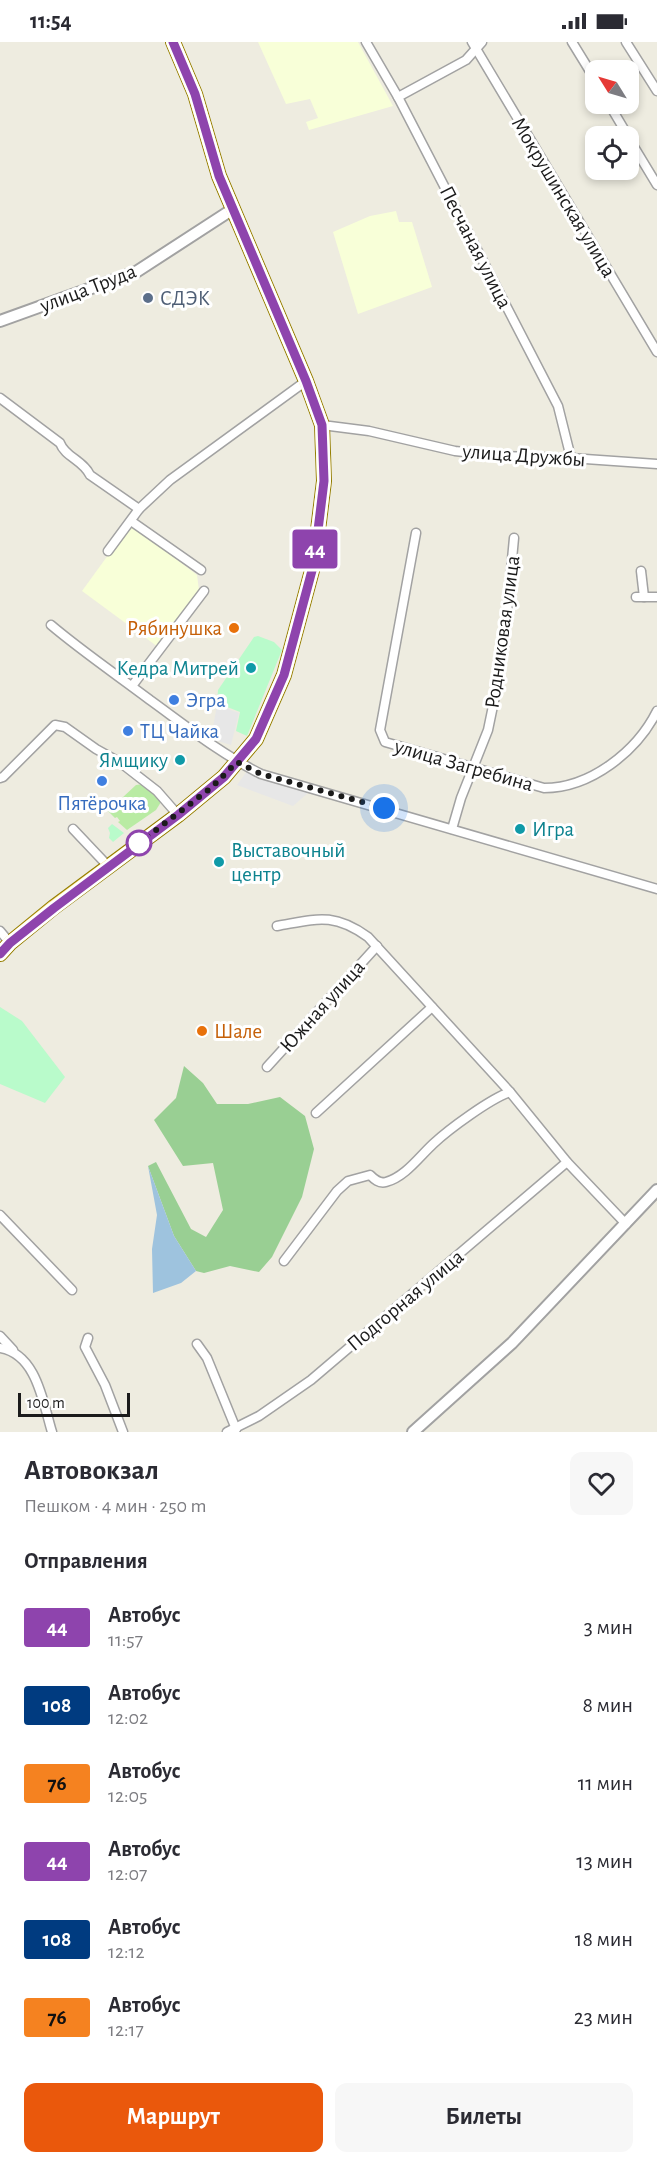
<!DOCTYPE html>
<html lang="ru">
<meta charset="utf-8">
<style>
:root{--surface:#fff;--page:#f7f7f7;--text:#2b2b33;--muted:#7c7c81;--accent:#ea580c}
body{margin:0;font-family:"Alegreya Sans",sans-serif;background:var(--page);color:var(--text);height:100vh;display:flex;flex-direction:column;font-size:22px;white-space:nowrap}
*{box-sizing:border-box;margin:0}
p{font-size:20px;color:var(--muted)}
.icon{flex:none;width:33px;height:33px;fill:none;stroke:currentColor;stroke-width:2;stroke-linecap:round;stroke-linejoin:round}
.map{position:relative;height:1390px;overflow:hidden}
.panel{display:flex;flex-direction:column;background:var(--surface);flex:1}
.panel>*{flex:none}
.badge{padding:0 12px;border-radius:4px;font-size:21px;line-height:39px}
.needle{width:39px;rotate:307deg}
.tools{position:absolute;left:585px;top:18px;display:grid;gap:12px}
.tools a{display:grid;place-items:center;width:54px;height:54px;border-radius:12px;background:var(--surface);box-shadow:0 3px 9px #0003;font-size:30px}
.scale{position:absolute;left:18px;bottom:15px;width:112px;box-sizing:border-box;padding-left:6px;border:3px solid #1b1b1b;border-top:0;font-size:16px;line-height:21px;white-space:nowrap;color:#1b1b1b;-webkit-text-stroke:4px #fff;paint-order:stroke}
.you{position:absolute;width:30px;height:30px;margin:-15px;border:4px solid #fff;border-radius:50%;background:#1a73e8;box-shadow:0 0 0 9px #1a73e833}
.map>.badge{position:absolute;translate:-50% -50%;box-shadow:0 0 0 3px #fff}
h2{padding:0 24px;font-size:22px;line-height:54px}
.round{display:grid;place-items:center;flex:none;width:63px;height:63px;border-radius:12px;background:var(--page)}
.overview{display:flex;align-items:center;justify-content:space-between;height:102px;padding:0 24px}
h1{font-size:28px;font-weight:700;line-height:45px}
.action{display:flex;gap:12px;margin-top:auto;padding:12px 24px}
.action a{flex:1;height:69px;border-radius:12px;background:var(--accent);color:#fff;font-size:24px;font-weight:700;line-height:69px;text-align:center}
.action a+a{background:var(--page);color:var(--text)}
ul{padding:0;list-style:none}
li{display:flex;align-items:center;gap:18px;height:78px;padding:0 24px}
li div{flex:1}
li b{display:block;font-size:22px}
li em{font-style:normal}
li .badge{min-width:66px;font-weight:700;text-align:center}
.status{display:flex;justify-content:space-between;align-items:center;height:42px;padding:0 30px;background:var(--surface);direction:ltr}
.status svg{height:16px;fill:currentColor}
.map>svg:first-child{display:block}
</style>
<div class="status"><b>11:54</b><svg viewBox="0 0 49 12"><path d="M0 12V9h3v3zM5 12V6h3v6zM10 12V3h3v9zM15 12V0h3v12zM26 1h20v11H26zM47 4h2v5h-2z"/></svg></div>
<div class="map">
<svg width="657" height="1390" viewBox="0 0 657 1390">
<rect width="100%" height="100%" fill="#eeece0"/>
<g fill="#f8ffd8">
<path d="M 258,0 L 358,0 L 393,64 L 309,88 L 306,80 L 318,76 L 310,57 L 286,62 Z"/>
<path d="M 396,169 L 399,180 L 412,180 L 432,245 L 358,272 L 333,190 L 370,174 Z"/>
<path d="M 133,484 L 197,533 L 199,548 L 158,605 L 82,549 L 127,487 Z"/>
</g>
<path fill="#b9eba3" d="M 143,742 L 160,757 L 161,760 L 156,768 L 127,788 L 118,780 L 120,779 L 117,775 L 115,776 L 108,769 L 136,743 Z"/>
<path fill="#99cf93" d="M 184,1024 L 203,1041 L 217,1062 L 248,1062 L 280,1055 L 305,1074 L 314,1107 L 302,1155 L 272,1215 L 259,1230 L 230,1224 L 204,1231 L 196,1229 L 174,1194 L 148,1124 L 156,1120 L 191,1187 L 206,1195 L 223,1168 L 213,1121 L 183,1124 L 154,1078 L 176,1056 Z"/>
<g fill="#b9fbcb">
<path d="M 258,594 L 274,600 L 282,608 L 247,694 L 236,689 L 240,670 L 217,661 L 218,648 L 254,595 Z"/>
<path d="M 112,782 L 124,791 L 113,800 L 109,796 L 110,791 L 108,786 Z"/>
<path d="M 0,965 L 22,979 L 65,1035 L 45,1061 L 0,1042 Z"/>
</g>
<g fill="#e7e7e7">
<path d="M 217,663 L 239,671 L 231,703 L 211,697 Z"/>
<path d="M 247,729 L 308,751 L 293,764 L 237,743 Z"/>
</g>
<path fill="#9ec3de" d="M 148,1124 L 174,1194 L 196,1229 L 181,1241 L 153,1251 L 152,1207 L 157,1173 Z"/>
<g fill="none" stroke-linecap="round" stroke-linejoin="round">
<g stroke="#a2a2a2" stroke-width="11">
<g id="minor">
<path d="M 366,0 L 398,55 L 558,364 L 571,416"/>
<path d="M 472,0 L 657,310"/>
<path d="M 572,0 L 596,39"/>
<path d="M 626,0 L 657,49"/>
<path d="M 398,55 L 466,18 L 482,0"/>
<path d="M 609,62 L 628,94"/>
<path d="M 628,95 L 657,143"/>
<path d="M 0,356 L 60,401 C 65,415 83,418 90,433 L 139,467"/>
<path d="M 322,383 L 369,389 L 455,409 L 501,414 L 571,416 L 657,422"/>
<path d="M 131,479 L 201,528"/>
<path d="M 416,491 L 380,688 L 385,700 L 544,746 C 591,746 637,709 657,669"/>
<path d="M 108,509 L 139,467 L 170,438 L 306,339"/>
<path d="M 641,529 L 644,555"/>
<path d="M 636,555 L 657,555"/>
<path d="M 51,583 C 83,610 117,633 150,658 C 186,684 221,712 261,732 L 657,847"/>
<path d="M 132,644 L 204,549"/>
<path d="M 0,736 L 3,735 L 55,683 L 65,685 L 96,707 L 121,721 L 157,749 L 178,773"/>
<path d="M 73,787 L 108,824"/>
<path d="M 452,787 L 461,756 L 488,688 L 494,659 L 504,603 L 514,496"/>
<path d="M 277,884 C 317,877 333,870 368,895 L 510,1050 L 567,1120 L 626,1182"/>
<path d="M 0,889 L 10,901"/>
<path d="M 267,1025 L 377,904"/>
<path d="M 316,1071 L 432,965"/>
<path d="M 0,1173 L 72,1248"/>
<path d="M 284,1219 L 337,1149 L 348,1139 L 370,1133 C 374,1137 379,1142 386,1140 C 405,1135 419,1115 433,1102 C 449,1087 490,1057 510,1050"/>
<path d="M 0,1294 L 13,1308"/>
<path d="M 88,1296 L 85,1305 L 105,1343 L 123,1390"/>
<path d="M 197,1302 L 207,1316 L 236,1387"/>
<path d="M 0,1306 C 37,1312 43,1361 52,1390"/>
<path d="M 227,1390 L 259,1374 L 311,1338 L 567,1120"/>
</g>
</g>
<g stroke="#a2a2a2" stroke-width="14">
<g id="tertiary">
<path d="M 0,279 L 136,230 L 233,167"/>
<path d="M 413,1390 L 512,1301 L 657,1148"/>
</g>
</g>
<g stroke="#937d00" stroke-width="16">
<path id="primary" d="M 0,912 L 10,901 L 54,865 L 178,773 L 224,735 L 256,697 L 284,633 L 314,521 L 324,439 L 322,383 L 306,339 L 219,134 L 195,52 L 173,0"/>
</g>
<use href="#minor" stroke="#fff" stroke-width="8"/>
<use href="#tertiary" stroke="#fff" stroke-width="10"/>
<use href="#primary" stroke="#ffe594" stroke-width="14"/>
</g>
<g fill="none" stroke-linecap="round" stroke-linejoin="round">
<g stroke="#fff" stroke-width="14">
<path id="line" d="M 0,912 L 10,901 L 54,866 L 178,773 L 224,735 L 256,697 L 284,633 L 314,521 L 324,439 L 322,383 L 306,339 L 219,134 L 195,52 L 173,0"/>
</g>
<use href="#line" stroke="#8e44ad" stroke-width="9"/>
<path stroke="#1b1b1b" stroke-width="6" stroke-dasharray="0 10.8" d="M 139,801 L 211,746 L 237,720 L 261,732 L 384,766"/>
</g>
<circle fill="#5c6f8a" stroke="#fff" stroke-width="2" cx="148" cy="256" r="6"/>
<g fill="#e8710a" stroke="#fff" stroke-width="2">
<circle cx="234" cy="586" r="6"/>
<circle cx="202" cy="989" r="6"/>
</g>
<g fill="#0f9aa8" stroke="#fff" stroke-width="2">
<circle cx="251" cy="626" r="6"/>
<circle cx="180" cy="718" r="6"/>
<circle cx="520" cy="787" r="6"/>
<circle cx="219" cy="820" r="6"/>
</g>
<g fill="#3f7fe0" stroke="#fff" stroke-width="2">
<circle cx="174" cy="658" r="6"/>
<circle cx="128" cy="689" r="6"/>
<circle cx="102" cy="739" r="6"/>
</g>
<circle fill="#fff" stroke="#8e44ad" stroke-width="3" cx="139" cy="801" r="12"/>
<g text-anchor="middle" stroke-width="6" stroke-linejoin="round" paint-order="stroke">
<g font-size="21" fill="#1b1b1b" stroke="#fff">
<text transform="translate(564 155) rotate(59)" y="7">Мокрушинская улица</text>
<text transform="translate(476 205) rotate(63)" y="7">Песчаная улица</text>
<text transform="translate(88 246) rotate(-21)" y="7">улица Труда</text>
<text transform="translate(524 413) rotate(4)" y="7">улица Дружбы</text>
<text transform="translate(502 590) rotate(-82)" y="7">Родниковая улица</text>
<text transform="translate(464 723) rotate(16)" y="7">улица Загребина</text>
<text transform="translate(322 964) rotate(-48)" y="7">Южная улица</text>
<text transform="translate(405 1258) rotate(-40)" y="7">Подгорная улица</text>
</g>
<g font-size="21" fill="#4e5e75" stroke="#fff" text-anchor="start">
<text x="160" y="263">СДЭК</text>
</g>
<g font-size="21" fill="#c56008" stroke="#fff" text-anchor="end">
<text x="222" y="593">Рябинушка</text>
<text x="214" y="996" text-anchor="start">Шале</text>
</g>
<g font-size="21" fill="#0d838f" stroke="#fff" text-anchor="end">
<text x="239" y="633">Кедра Митрей</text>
<text x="168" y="725">Ямщику</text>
<text x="532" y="794" text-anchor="start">Игра</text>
<text x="231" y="815" text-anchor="start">Выставочный<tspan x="231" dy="24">центр</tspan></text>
</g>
<g font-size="21" fill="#366cbe" stroke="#fff" text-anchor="start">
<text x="186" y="665">Эгра</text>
<text x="140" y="696">ТЦ Чайка</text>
<text x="102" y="768" text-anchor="middle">Пятёрочка</text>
</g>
</g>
</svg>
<div class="tools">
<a><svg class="needle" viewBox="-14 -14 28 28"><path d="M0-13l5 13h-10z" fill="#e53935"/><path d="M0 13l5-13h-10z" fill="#7c7c81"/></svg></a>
<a><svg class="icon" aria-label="locate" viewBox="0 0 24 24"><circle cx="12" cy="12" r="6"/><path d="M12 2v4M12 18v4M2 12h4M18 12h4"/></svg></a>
</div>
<div class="scale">100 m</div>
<div class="you" style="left:384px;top:766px"></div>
<b class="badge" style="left:315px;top:507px;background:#8e44ad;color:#fff">44</b>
</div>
<section class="panel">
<div class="overview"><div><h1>Автовокзал</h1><p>Пешком · 4 мин · 250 m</p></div><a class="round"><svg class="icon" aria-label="heart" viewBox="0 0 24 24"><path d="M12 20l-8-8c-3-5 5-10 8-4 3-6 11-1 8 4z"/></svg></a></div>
<h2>Отправления</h2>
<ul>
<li><span class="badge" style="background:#8e44ad;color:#fff">44</span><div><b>Автобус</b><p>11:57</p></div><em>3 мин</em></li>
<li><span class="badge" style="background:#003b80;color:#fff">108</span><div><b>Автобус</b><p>12:02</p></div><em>8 мин</em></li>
<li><span class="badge" style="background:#f58220;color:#111">76</span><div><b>Автобус</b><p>12:05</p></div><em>11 мин</em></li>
<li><span class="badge" style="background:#8e44ad;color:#fff">44</span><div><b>Автобус</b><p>12:07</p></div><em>13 мин</em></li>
<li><span class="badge" style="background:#003b80;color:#fff">108</span><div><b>Автобус</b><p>12:12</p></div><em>18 мин</em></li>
<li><span class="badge" style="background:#f58220;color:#111">76</span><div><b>Автобус</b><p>12:17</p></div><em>23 мин</em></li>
</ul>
<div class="action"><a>Маршрут</a><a>Билеты</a></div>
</section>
